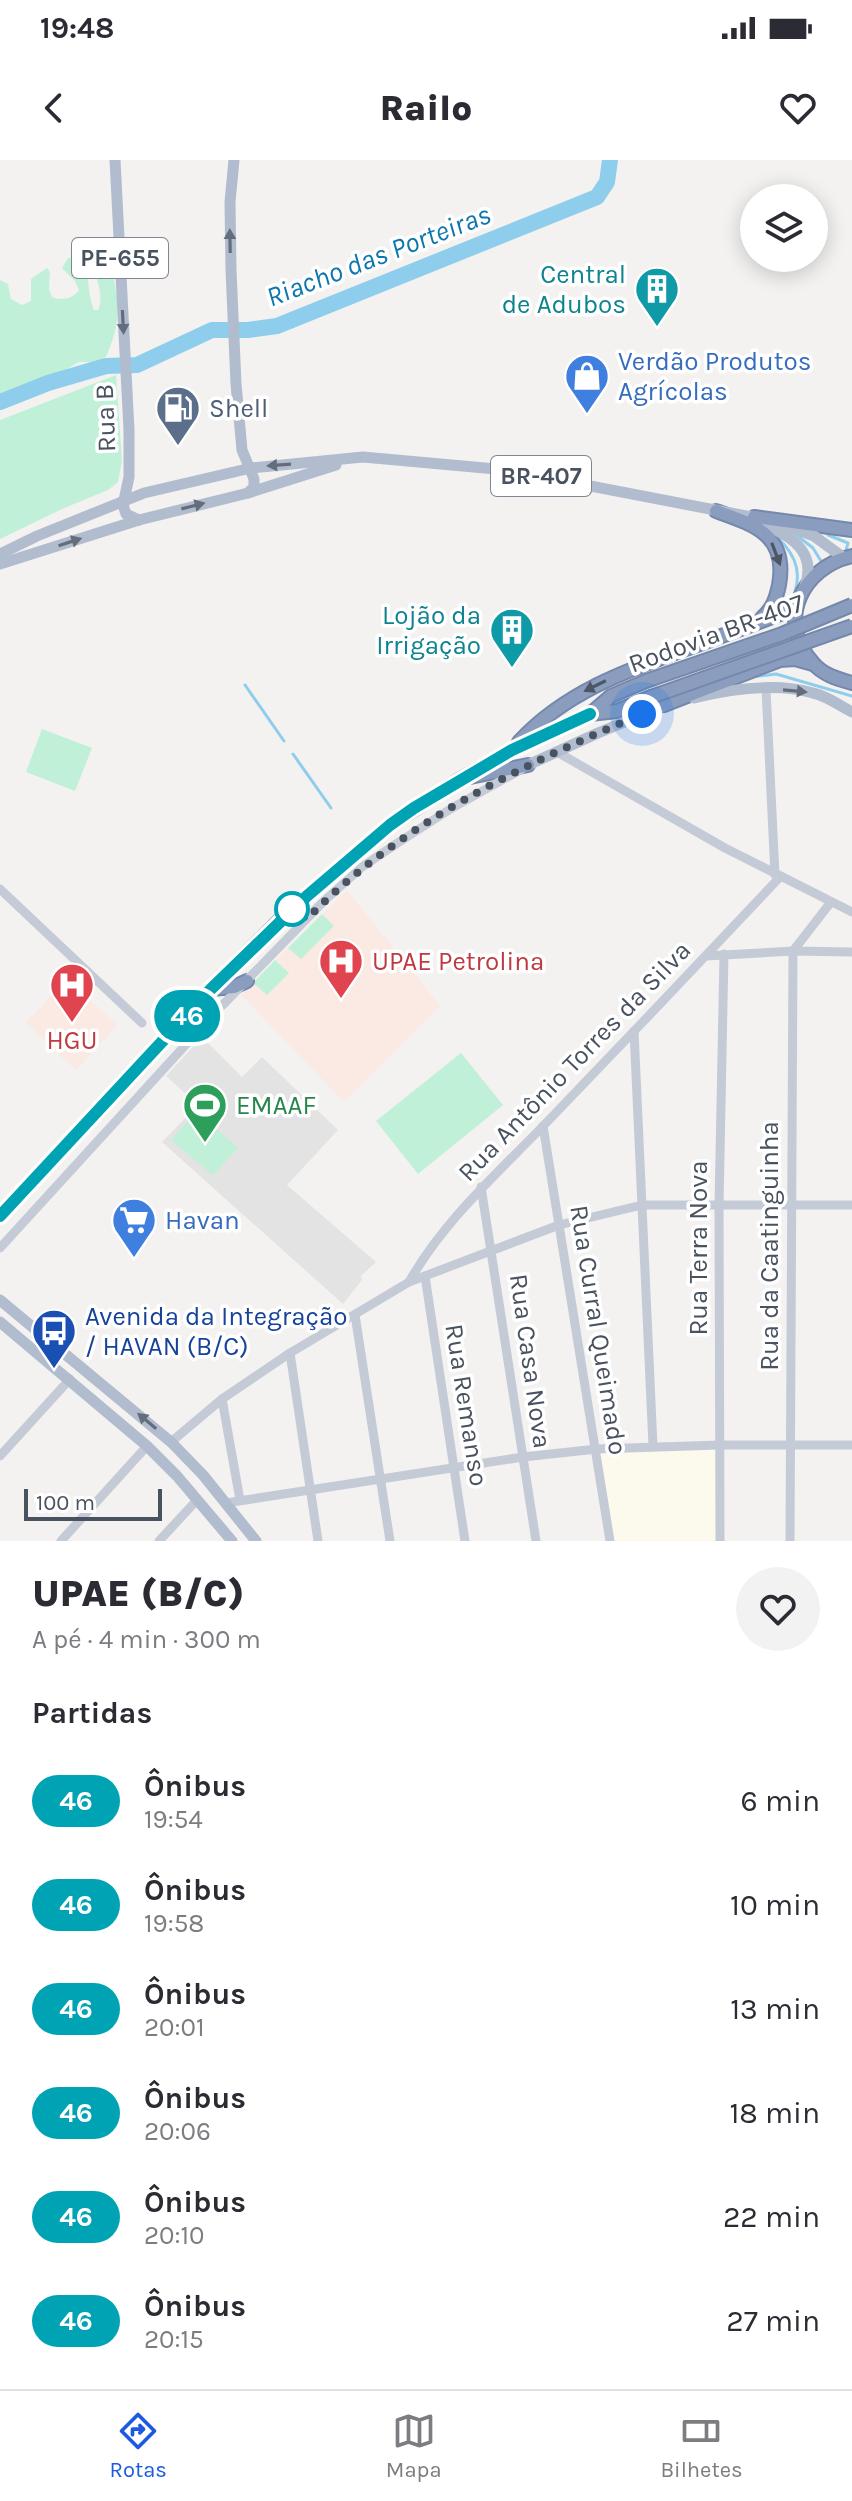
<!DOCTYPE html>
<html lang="pt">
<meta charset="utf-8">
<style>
:root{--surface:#fff;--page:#f2f2f3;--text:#2b2b33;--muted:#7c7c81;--line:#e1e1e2;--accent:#1b59e4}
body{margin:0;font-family:Karla,sans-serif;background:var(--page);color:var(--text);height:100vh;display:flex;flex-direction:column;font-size:30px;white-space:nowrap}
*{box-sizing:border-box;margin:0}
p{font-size:26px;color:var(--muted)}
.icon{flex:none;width:44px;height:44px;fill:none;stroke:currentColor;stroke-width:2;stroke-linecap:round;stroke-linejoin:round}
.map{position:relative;height:1381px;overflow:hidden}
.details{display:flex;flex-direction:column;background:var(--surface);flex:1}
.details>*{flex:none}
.badge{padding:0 16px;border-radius:26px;font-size:28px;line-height:52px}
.tools{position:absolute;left:740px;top:24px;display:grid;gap:16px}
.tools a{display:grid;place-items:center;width:88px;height:88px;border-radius:50%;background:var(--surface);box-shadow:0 4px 20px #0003;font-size:40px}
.scale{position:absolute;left:24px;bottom:20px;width:138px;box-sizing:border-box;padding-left:8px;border:4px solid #49525f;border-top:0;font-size:22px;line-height:28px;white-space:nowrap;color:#49525f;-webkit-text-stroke:6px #fff;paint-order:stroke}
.you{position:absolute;width:40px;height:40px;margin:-20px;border:6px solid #fff;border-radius:50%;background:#1a73e8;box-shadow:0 0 0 12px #1a73e833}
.map>.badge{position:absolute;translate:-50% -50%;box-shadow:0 0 0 4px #fff}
h2{padding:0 32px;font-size:30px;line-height:72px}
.round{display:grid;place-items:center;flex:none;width:84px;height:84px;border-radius:42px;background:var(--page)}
.headline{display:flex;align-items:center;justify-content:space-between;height:136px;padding:0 32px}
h1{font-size:38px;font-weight:800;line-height:60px}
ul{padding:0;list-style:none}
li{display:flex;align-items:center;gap:24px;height:104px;padding:0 32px}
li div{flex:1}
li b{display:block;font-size:30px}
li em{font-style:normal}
li .badge{min-width:88px;font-weight:700;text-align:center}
.status{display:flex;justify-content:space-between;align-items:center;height:56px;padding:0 40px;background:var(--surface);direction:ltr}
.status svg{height:22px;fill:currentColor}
header{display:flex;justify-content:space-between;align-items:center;height:104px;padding:0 32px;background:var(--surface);font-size:36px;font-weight:800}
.tabs{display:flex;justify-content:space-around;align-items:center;height:112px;border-top:2px solid var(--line);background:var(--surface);font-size:22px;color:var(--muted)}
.tabs a{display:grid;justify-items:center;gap:4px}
.tabs .selected{color:var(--accent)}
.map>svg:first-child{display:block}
</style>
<div class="status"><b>19:48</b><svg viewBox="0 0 49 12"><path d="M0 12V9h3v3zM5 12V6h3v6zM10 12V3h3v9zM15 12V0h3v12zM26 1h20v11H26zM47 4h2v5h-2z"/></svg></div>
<header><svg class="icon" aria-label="back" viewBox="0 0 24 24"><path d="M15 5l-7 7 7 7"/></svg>Railo<svg class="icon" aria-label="heart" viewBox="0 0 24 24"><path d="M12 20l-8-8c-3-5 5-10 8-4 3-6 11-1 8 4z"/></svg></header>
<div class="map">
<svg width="852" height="1381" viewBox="0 0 852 1381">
<rect width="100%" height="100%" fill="#f3f2f1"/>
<path fill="#fcfaec" d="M 720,1285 L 720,1381 L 610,1381 L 597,1289 Z"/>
<path fill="#e4e3e3" d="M 202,877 L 242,917 L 262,897 L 338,970 L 287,1025 L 376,1102 L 361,1116 L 362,1120 L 343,1144 L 162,982 L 198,945 L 166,916 Z"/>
<g fill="#fbe9e3">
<path d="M 347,730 L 440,846 L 344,942 L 241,835 Z"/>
<path d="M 67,819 L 117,865 L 76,910 L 26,863 Z"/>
</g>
<g fill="#c1f0d9">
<path d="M 101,84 L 112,87 C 110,108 115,120 117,139 C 120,160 114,178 106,197 L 95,202 L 79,202 L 41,224 L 0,236 L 0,120 L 8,124 L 11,139 L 22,145 L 31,141 L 31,119 L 47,108 L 50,112 L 49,129 L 52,137 C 61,141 73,139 79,130 L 75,121 L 62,108 L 68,98 L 77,97 L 88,110 C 88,124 89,137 94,150 L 98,150 C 108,128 83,106 101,84 Z"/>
<path d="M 116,215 L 122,301 L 118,322 L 108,330 L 62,349 L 0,379 L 0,260 Z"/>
<path d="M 42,569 L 92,588 L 75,631 L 26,612 Z"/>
<path d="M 322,754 L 334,766 L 301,799 L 288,788 Z"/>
<path d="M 275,800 L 289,813 L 267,835 L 253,823 Z"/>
<path d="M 461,893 L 503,945 L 418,1014 L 376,961 Z"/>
<path d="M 197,951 L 238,988 L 213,1015 L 171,980 Z"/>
</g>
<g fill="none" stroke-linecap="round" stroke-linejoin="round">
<g stroke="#8fcdec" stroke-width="3">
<path d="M 795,374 L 813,388 L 824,406"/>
<path d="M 828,375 L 848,383 L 845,394"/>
<path d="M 778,378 C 798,397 803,417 791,442"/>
<path d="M 751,517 L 776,514 L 852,536"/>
<path d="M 245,525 L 284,581"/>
<path d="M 293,594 L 331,648"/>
</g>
<path stroke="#8fcdec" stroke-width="16" d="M 0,242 L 48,223 L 106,206 L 137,205 L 212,170 L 248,170 L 277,166 L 597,37 L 607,22 L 610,0"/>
<g stroke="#7588ab" stroke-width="16">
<g id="highway">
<path d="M 716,351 C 755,365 788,375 779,425 C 776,439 773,448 762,458"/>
<path d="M 754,357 L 852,370"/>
<path d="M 852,396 C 802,407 775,462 813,503 C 823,515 838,519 852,523"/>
<path d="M 664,545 L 780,500 L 795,499 L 813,504"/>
<path d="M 590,554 L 617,551 L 651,537"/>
<path d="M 519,582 C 564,533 625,511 686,489 C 719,477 752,465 785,452 L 797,445"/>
<path d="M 470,617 L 528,605"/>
<path d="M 211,829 L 234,827 L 247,821"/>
<path d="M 0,1056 L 227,813 L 289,751 L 390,665 L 459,620 L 530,580 L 590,554 L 611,536 L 646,521"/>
</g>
</g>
<g stroke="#c5cbd6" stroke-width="9">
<path d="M 766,529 L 775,715"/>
<path d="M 557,592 L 725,688 L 852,752"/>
<path d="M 0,729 L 142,863"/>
<path d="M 706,796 L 793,791 L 852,792"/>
<path d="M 634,871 L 653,1286"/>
<path d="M 543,966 L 610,1381"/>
<path d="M 481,1027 L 536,1381"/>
<path d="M 0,1088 L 212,856 L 323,742 L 362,707 L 399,682 L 452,648 L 522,609"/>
<path d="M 425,1116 L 465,1381"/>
<path d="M 409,1122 C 445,1059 498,1013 548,961 C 626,880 703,799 780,717"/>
<path d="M 355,1155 L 390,1381"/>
<path d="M 290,1193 L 318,1381"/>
<path d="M 222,1239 L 240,1340"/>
<path d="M 171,1282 L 222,1239 L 290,1193 L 409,1122 L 559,1065 L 642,1045 L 852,1045"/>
<path d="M 0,1296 L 70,1219"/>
<path d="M 226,1343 L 523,1297 L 597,1289 L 720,1285 L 852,1285"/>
<path d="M 61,1381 L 147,1286"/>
<path d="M 159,1381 L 197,1340"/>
<path d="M 720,1381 L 719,1046 L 724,794"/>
<path d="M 790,1381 L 793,791 L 831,742"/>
</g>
<g stroke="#b1bdcf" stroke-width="11">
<path d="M 115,0 L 129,270 L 129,317 L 123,345 L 126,354 L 139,360"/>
<path d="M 234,0 L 230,42 L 231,110 L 236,224 L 242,290 L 254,319 L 254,327 L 248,333"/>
<path d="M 752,360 C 782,371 819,387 805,426"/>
<path d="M 782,364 L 814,376 L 844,398"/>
<path d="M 0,394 L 37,376 L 144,333 L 251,308 L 363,297 L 507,310 L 762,359"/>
<path d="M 0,404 L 139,360 L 248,333 L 336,305"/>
<path d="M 694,538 C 731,529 775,522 813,533 C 827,536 839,545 852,552"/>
<path d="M 528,605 L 598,573 L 670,543"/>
<path d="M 0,1140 L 171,1282 L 203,1315 L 256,1381"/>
<path d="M 0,1162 L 147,1286 L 177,1316 L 232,1381"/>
</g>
<use href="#highway" stroke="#8a9dbf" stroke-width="12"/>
<g stroke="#7588ab" stroke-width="16" stroke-linecap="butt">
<g id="highway-bridge">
<path d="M 646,521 L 782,474 L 852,445"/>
<path d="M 651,537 L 852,466"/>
</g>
</g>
<use href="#highway-bridge" stroke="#8a9dbf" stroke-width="12"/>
</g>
<defs><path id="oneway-solid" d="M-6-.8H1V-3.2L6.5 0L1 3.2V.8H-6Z" transform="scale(2)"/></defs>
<g fill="#636d7b">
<use href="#oneway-solid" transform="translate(230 81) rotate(-91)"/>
<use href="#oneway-solid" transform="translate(123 162) rotate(87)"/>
<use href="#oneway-solid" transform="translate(279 305) rotate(176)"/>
<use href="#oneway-solid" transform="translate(193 346) rotate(-14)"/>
<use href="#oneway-solid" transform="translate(70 382) rotate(-18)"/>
<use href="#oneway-solid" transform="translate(795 531) rotate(5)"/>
<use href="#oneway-solid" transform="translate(147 1261) rotate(-140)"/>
</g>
<g fill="#4c5664">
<use href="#oneway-solid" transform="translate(776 394) rotate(69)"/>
<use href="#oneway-solid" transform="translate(595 526) rotate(154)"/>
</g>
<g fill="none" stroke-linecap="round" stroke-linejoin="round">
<g stroke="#fff" stroke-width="18">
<path id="line" d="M 0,1056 L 211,829 L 307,736 L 390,665 L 414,648 L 512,590 L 590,554"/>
</g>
<use href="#line" stroke="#00a3b4" stroke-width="12"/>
<path stroke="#49525f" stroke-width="8" stroke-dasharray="0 14.4" d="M 292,749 L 307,759 C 399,664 522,605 642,554"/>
</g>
<defs>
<g id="building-pin" transform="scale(2.3)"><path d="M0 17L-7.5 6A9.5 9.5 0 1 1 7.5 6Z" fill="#0f9aa8" stroke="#fff"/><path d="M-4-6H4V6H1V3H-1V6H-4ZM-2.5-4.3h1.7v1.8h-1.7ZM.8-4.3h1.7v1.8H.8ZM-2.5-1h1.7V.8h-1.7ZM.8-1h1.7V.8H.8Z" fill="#fff"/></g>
<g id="shop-pin" transform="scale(2.3)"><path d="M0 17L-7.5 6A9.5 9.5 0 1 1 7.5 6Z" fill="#3f7fe0" stroke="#fff"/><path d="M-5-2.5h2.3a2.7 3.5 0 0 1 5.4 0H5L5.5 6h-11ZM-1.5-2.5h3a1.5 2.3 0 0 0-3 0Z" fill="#fff"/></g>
<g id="fuel-pin" transform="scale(2.3)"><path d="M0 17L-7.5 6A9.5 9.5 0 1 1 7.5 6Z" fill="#5c6f8a" stroke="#fff"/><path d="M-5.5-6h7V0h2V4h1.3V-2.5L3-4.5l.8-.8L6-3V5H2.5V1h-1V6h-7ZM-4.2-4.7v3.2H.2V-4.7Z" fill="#fff"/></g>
<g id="hospital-pin" transform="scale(2.3)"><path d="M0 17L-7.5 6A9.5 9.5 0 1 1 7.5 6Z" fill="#e0444e" stroke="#fff"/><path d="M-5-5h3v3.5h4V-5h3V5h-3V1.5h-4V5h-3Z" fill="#fff"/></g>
<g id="stadium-pin" transform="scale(2.3)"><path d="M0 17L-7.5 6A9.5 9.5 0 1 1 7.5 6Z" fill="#2e9e5b" stroke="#fff"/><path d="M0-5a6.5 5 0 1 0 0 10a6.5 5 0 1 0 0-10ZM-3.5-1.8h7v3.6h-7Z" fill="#fff"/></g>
<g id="supermarket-pin" transform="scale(2.3)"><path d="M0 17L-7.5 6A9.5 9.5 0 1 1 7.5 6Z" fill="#3f7fe0" stroke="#fff"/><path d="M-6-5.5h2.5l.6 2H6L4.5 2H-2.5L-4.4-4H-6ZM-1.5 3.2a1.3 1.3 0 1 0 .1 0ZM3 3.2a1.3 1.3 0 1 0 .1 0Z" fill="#fff"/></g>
<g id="bus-pin" transform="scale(2.3)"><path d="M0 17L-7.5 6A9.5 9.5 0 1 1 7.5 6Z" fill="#1a4fb4" stroke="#fff"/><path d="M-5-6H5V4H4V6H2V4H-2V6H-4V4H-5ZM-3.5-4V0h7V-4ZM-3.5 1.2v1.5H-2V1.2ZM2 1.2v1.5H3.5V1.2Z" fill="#fff"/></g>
</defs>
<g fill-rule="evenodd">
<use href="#building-pin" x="657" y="129"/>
<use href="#shop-pin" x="587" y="216"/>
<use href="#fuel-pin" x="178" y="248"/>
<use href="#building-pin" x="512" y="470"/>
<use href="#hospital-pin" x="341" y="801"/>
<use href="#hospital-pin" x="72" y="825"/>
<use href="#stadium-pin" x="205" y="945"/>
<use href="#supermarket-pin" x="134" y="1060"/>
<use href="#bus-pin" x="54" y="1171"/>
</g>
<circle fill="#fff" stroke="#00a3b4" stroke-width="4" cx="292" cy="749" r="16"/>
<g text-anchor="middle" stroke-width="7" stroke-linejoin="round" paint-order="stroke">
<g fill="#fff" stroke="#80868f" stroke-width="2">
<rect x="72" y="78" width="96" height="40" rx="6"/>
<rect x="491" y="296" width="100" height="40" rx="6"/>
</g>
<g font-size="24" font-weight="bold" fill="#49525f">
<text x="120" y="106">PE-655</text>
<text x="541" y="324">BR-407</text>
</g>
<g font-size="26" fill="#0d838f" stroke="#fff" text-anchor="end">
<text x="626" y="123">Central<tspan x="626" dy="30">de Adubos</tspan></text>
<text x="481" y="464">Lojão da<tspan x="481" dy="30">Irrigação</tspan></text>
</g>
<g font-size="26" fill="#366cbe" stroke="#fff" text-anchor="start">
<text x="618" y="210">Verdão Produtos<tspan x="618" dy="30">Agrícolas</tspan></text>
<text x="165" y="1069">Havan</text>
</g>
<g font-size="26" fill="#4e5e75" stroke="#fff" text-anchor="start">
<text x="209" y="257">Shell</text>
</g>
<g font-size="26" fill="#49525f" stroke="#fff">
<text transform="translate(105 258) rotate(-92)" y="9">Rua B</text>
<text transform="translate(716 473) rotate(-20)" y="9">Rodovia BR-407</text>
<text transform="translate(574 901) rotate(-46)" y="9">Rua Antônio Torres da Silva</text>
<text transform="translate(769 1086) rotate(-90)" y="9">Rua da Caatinguinha</text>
<text transform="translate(698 1088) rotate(-90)" y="9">Rua Terra Nova</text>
<text transform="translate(599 1170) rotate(81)" y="9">Rua Curral Queimado</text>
<text transform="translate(531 1201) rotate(82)" y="9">Rua Casa Nova</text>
<text transform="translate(467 1245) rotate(81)" y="9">Rua Remanso</text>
</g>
<g font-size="26" fill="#be3a42" stroke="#fff" text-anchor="start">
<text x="372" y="810">UPAE Petrolina</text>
<text x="72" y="889" text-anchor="middle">HGU</text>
</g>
<g font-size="26" fill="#27864d" stroke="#fff" text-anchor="start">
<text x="236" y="954">EMAAF</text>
</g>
<g font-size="26" fill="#164399" stroke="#fff" text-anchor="start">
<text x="85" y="1165">Avenida da Integração<tspan x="85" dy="30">/ HAVAN (B/C)</tspan></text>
</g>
<g font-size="28" font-style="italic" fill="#0d77ad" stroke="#fff">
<text transform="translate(378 95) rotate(-21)" y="10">Riacho das Porteiras</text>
</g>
</g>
</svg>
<div class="tools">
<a><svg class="icon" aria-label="layers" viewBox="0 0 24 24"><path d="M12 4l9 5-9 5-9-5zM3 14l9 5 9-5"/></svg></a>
</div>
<div class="scale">100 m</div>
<div class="you" style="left:642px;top:554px"></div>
<b class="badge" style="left:187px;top:856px;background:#00a3b4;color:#fff">46</b>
</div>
<section class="details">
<div class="headline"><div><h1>UPAE (B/C)</h1><p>A pé · 4 min · 300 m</p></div><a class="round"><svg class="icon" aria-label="heart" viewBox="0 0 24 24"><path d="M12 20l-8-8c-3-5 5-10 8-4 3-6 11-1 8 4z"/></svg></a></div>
<h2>Partidas</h2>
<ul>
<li><span class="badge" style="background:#00a3b4;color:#fff">46</span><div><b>Ônibus</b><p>19:54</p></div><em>6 min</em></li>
<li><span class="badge" style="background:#00a3b4;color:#fff">46</span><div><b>Ônibus</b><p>19:58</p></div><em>10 min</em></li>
<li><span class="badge" style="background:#00a3b4;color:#fff">46</span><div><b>Ônibus</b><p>20:01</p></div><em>13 min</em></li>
<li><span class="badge" style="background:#00a3b4;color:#fff">46</span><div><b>Ônibus</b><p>20:06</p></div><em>18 min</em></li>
<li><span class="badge" style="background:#00a3b4;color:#fff">46</span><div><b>Ônibus</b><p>20:10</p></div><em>22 min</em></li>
<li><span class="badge" style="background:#00a3b4;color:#fff">46</span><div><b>Ônibus</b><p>20:15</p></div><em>27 min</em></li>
</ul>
</section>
<nav class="tabs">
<a class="selected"><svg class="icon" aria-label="directions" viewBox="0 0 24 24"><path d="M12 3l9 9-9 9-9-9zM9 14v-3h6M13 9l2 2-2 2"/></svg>Rotas</a>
<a><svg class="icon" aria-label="map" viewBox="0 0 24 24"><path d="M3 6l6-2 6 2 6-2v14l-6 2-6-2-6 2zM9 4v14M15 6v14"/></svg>Mapa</a>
<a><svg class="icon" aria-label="tickets" viewBox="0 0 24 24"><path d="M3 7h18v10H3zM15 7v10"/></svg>Bilhetes</a>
</nav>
